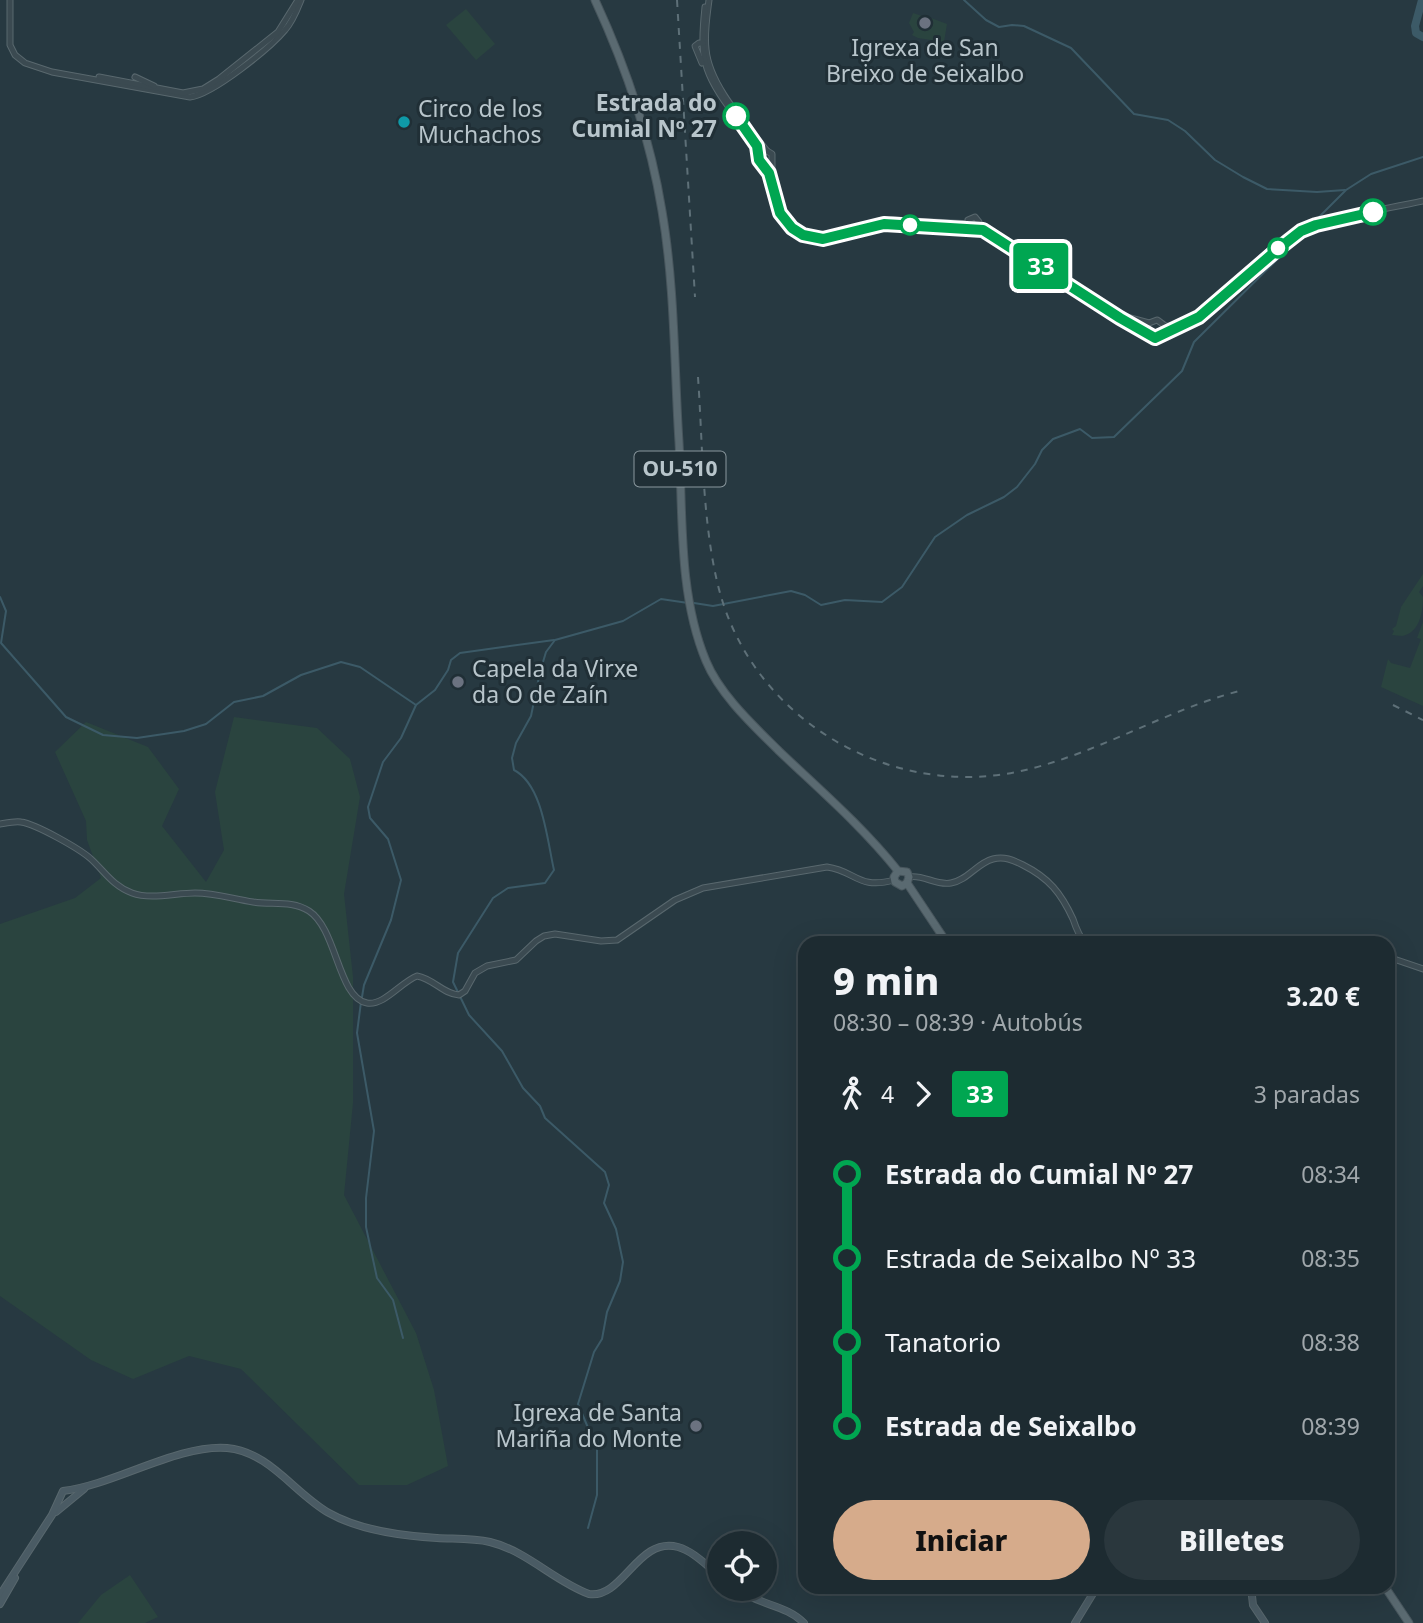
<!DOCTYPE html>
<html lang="es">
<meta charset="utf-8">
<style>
:root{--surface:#1d2b31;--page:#2a373d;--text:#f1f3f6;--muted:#a0a7ab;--line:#3b474d;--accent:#d6ab8b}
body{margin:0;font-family:"Noto Sans",sans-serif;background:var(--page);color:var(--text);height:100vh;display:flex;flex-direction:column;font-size:26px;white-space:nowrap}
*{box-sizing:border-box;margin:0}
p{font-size:23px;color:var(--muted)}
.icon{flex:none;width:38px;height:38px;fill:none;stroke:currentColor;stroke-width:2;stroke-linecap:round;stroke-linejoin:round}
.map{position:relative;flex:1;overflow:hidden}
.panel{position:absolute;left:798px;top:936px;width:597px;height:658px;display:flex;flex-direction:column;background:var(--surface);border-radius:21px;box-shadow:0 7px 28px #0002,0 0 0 2px var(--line)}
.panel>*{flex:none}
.badge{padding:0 14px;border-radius:5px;font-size:24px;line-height:46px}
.tools{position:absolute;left:707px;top:1531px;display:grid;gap:14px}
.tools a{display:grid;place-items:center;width:70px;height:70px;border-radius:50%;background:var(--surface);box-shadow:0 7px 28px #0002,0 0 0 2px var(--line);font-size:35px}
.map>.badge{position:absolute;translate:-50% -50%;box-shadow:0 0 0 4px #fff}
.legs{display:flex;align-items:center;gap:10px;height:77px;padding:0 35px;font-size:23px}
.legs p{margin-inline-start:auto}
.summary{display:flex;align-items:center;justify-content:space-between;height:119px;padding:0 35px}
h1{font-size:38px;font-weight:800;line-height:52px}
.action{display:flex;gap:14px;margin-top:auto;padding:14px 35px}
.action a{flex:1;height:80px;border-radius:42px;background:var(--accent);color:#111;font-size:28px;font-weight:800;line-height:80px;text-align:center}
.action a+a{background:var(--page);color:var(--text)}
ul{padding:0 35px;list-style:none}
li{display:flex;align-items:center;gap:24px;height:84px;font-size:26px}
li i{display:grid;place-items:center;width:10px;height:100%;margin:0 9px;background:currentColor}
li i::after{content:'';width:18px;height:18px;margin:-9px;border:5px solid;border-radius:50%;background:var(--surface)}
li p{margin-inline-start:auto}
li:first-child i{background:linear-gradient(#0000 50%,currentColor 0)}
li:last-child i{background:linear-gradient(currentColor 50%,#0000 0)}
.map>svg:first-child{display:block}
</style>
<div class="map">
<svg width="1423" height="1623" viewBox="0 0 1423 1623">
<rect width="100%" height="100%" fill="#273941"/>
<g fill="#2a443f">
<path d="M 466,9 L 495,44 L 476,60 L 446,25 Z"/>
<path d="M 913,13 L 922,16 L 919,28 L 926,30 L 927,26 L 930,26 L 931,18 L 947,24 L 944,42 L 918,38 L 912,35 L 914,32 L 909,23 Z"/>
<path d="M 1423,574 L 1423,586 L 1419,592 L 1423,597 C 1423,611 1420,633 1402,636 C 1399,636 1395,635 1392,635 L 1394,631 L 1392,629 L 1396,626 L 1401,607 Z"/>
<path d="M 1423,622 L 1423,706 L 1381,687 L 1388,659 L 1391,663 L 1410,668 L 1421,639 L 1417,638 Z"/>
<path d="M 234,717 L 317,728 L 350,759 L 360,797 L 344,894 L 353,977 L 353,1103 L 344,1195 L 416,1333 L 434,1390 L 448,1466 L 407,1485 L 359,1485 L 241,1369 L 189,1356 L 133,1379 L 91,1360 L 0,1296 L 0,924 L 75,898 L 101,878 L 87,840 L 86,821 L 55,752 L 86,722 L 148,747 L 179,789 L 162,826 L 206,882 L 224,850 L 215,792 Z"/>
<path d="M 130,1575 L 158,1617 L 145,1623 L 78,1623 L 101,1595 Z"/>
</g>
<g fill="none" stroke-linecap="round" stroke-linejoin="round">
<g stroke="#3c5a67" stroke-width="2">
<path d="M 964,0 L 986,20 L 999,27 L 1012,25 L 1024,26 L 1071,48 L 1134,114 L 1168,120 L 1185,131 L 1215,160 L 1243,177 L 1267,189 L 1317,192 L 1345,190"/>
<path d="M 1310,226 L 1346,190 L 1371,174 L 1423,157"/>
<path d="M 0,597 L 6,611 L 1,643 L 66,717 L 103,735 L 137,738 L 184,731 L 206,724 L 234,702 L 263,696 L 301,675 L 341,662 L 360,667 L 416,705"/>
<path d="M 694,603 L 713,606 L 791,591 L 805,595 L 821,605 L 845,600 L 882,602 L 902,587 L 935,537 L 967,515 L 1004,497 L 1017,487 L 1035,464 L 1042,450 L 1053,439 L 1080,429 L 1092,438 L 1114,437 L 1182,371 L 1194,342 L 1304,233"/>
<path d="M 362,997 L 364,985 L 391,920 L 401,880 L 388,839 L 370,818 L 368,807 L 383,762 L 401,738 L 416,705 L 435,690 L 448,670 L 451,660 L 460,653 L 554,640"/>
<path d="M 361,1002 L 357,1033 L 374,1131 L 366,1198 L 366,1227 L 377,1278 L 393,1300 L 403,1338"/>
<path d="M 588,1528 L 597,1495 L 597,1449 L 578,1404 L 594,1352 L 602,1339 L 607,1312 L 620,1281 L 623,1262 L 616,1229 L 604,1203 L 609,1185 L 605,1172 L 545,1118 L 540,1106 L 523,1088 L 502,1051 L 469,1015 L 453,982 L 458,953 L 493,898 L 508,888 L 545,883 L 554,870 C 547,840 543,785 514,770 L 512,758 L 516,743 L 531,716 L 540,672 L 546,652 L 555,640 L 623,621 L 661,599 L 688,603"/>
</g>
<path stroke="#3c5a67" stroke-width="8" d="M 1422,0 L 1415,26 L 1416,33 L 1423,37"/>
<g stroke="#59686e" stroke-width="7">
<g id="tertiary">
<path d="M 10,0 L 10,45 L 15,55 L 25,63 L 52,72 L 190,97 C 213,94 270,48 285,30 C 293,21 297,10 301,0"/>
<path d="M 709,0 C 707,16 704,33 706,49 C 709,85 745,123 767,151 L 772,154 L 772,169 L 782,210 L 792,224 L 807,233 L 822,235 L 893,220 L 972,224 L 983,226 L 995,233 L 1123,316 L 1149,323 L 1157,320 C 1159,321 1165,326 1166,326 C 1192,333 1248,268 1268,252 C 1311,217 1370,213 1423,201"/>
<path d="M 705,7 C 700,57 702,73 734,114"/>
<path d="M 702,63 L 695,46 L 699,43 L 703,43"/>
<path d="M 99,77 L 183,93 L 203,89 L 219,79 L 278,32 L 298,0"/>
<path d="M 135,77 L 154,86"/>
<path d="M 751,135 L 760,154"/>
<path d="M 767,151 L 761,152 L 758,158 L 769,173 L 776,204"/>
<path d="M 880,225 L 919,225"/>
<path d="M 943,226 L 980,230 L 988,233"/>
<path d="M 970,226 L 968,220 L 975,217 L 979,222 L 977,227"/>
<path d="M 799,233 L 815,239 L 830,237"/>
<path d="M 1257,266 L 1276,250"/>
<path d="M 1123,320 L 1155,338 L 1178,328"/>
<path d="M 0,824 C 6,823 15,821 21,822 C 36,824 80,849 91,859 C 105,872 113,886 132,893 C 151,900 175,893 195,893 C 215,893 233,899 253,902 C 272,905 292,900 309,911 C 337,929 338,998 367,1003 C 384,1006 401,982 417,976 C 434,979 443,994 459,995 L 465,991 L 475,973 L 487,966 L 516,960 L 536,941 L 544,936 L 555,934 L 601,941 L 617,940 L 675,900 L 703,888 L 827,867 C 856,871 858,890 894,880"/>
<path d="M 909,877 C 923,874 936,886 951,883 C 968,880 977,863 993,859 C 1004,856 1013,860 1023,865 C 1049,878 1061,893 1073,919 C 1076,928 1079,936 1085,943"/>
<path d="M 1388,957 L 1423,969"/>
</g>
</g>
<g stroke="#59686e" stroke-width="8">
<g id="secondary">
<path d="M 56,1512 L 84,1489"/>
<path d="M 1251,1587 L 1253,1605 L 1265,1623"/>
<path d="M 738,1589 C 760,1606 785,1604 804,1623"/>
<path d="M 0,1595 L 52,1515 L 63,1491 C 114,1485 178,1444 227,1448 C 270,1452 294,1493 329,1513 C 359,1530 403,1536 437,1538 C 454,1539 473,1538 490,1542 C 527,1551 554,1581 589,1594 C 623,1599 638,1536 678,1547 C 693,1551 707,1566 719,1575"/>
<path d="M 0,1604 L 15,1578"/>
<path d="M 1075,1623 L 1097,1587"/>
</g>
</g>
<g stroke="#48565d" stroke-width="9">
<g id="primary">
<path d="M 595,0 C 626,67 650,137 662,211 C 675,287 674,365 679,442 C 683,514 678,594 706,661 C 720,695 754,726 779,751 C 820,790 862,826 898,871 L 907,872 L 909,877 L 907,883"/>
<path d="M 898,871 L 894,877 L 895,882 L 902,886 L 907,883"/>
<path d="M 907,883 L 947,943"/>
<path d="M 1385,1587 L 1409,1623"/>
</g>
</g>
<use href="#tertiary" stroke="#3b4a51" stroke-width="5"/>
<use href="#secondary" stroke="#4a5b64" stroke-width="6"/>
<use href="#primary" stroke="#5a6a71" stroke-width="7"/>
<g stroke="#5e7078" stroke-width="2" stroke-dasharray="7 7" stroke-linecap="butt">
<path d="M 677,0 L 695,297"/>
<path d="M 698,377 C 703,447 702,537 723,603 C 763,726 896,799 1021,771 C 1097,754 1164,711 1239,691"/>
<path d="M 1393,705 L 1423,720"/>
</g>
</g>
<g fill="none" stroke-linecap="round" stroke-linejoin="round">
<g stroke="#fff" stroke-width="16">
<path id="line-1" d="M 736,116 L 757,146 L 759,160 L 769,173 L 780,213 L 792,228 L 803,235 L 823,239 L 884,224 L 983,230 L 1120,318 L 1155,338 L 1199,317 L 1278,249 L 1301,231 L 1316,225 L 1373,212"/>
</g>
<use href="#line-1" stroke="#00a651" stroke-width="10"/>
</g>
<g fill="#6b7280" stroke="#202f36" stroke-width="2.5">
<circle cx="925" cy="23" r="7"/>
<circle cx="458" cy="682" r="7"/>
<circle cx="696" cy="1426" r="7"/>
</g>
<g fill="#fff" stroke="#00a651" stroke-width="3.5">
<circle cx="736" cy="116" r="12"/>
<circle cx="1373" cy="212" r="12"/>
<circle cx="910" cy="225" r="9"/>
<circle cx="1278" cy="248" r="9"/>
</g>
<circle fill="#0f9aa8" stroke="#202f36" stroke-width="2.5" cx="404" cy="122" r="7"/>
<g text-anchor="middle" stroke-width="6" stroke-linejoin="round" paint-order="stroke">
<rect fill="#202f36" stroke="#8a989e" stroke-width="2" x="634.5" y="451.5" width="91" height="35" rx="5"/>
<g font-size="21" font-weight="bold" fill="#b8c5cb">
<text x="680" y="476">OU-510</text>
</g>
<g font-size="23" fill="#b8c5cb" stroke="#202f36" text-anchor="start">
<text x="925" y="56" text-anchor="middle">Igrexa de San<tspan x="925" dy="26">Breixo de Seixalbo</tspan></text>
<text x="418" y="117">Circo de los<tspan x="418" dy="26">Muchachos</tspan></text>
<text x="472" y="677">Capela da Virxe<tspan x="472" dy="26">da O de Zaín</tspan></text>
<text x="682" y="1421" text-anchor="end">Igrexa de Santa<tspan x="682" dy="26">Mariña do Monte</tspan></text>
</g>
<g font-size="23" font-weight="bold" fill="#b8c5cb" stroke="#202f36" text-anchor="end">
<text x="717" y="111">Estrada do<tspan x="717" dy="26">Cumial Nº 27</tspan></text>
</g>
</g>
</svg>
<div class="tools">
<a><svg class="icon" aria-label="locate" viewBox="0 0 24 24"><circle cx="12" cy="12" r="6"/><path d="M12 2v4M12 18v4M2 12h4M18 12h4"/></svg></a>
</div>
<b class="badge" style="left:1041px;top:266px;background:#00a651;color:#fff">33</b>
<section class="panel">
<div class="summary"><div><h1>9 min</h1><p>08:30 – 08:39 · Autobús</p></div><b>3.20 €</b></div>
<div class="legs"><svg class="icon" aria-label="walk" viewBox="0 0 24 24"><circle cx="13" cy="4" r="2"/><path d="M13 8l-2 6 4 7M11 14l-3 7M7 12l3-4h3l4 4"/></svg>4<svg class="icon" aria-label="forward" viewBox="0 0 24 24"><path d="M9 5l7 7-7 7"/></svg><b class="badge" style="background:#00a651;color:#fff">33</b><p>3 paradas</p></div>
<ul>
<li><i style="color:#00a651"></i><b>Estrada do Cumial Nº 27</b><p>08:34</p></li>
<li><i style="color:#00a651"></i><span>Estrada de Seixalbo Nº 33</span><p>08:35</p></li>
<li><i style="color:#00a651"></i><span>Tanatorio</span><p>08:38</p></li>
<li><i style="color:#00a651"></i><b>Estrada de Seixalbo</b><p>08:39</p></li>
</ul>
<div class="action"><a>Iniciar</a><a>Billetes</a></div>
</section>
</div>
